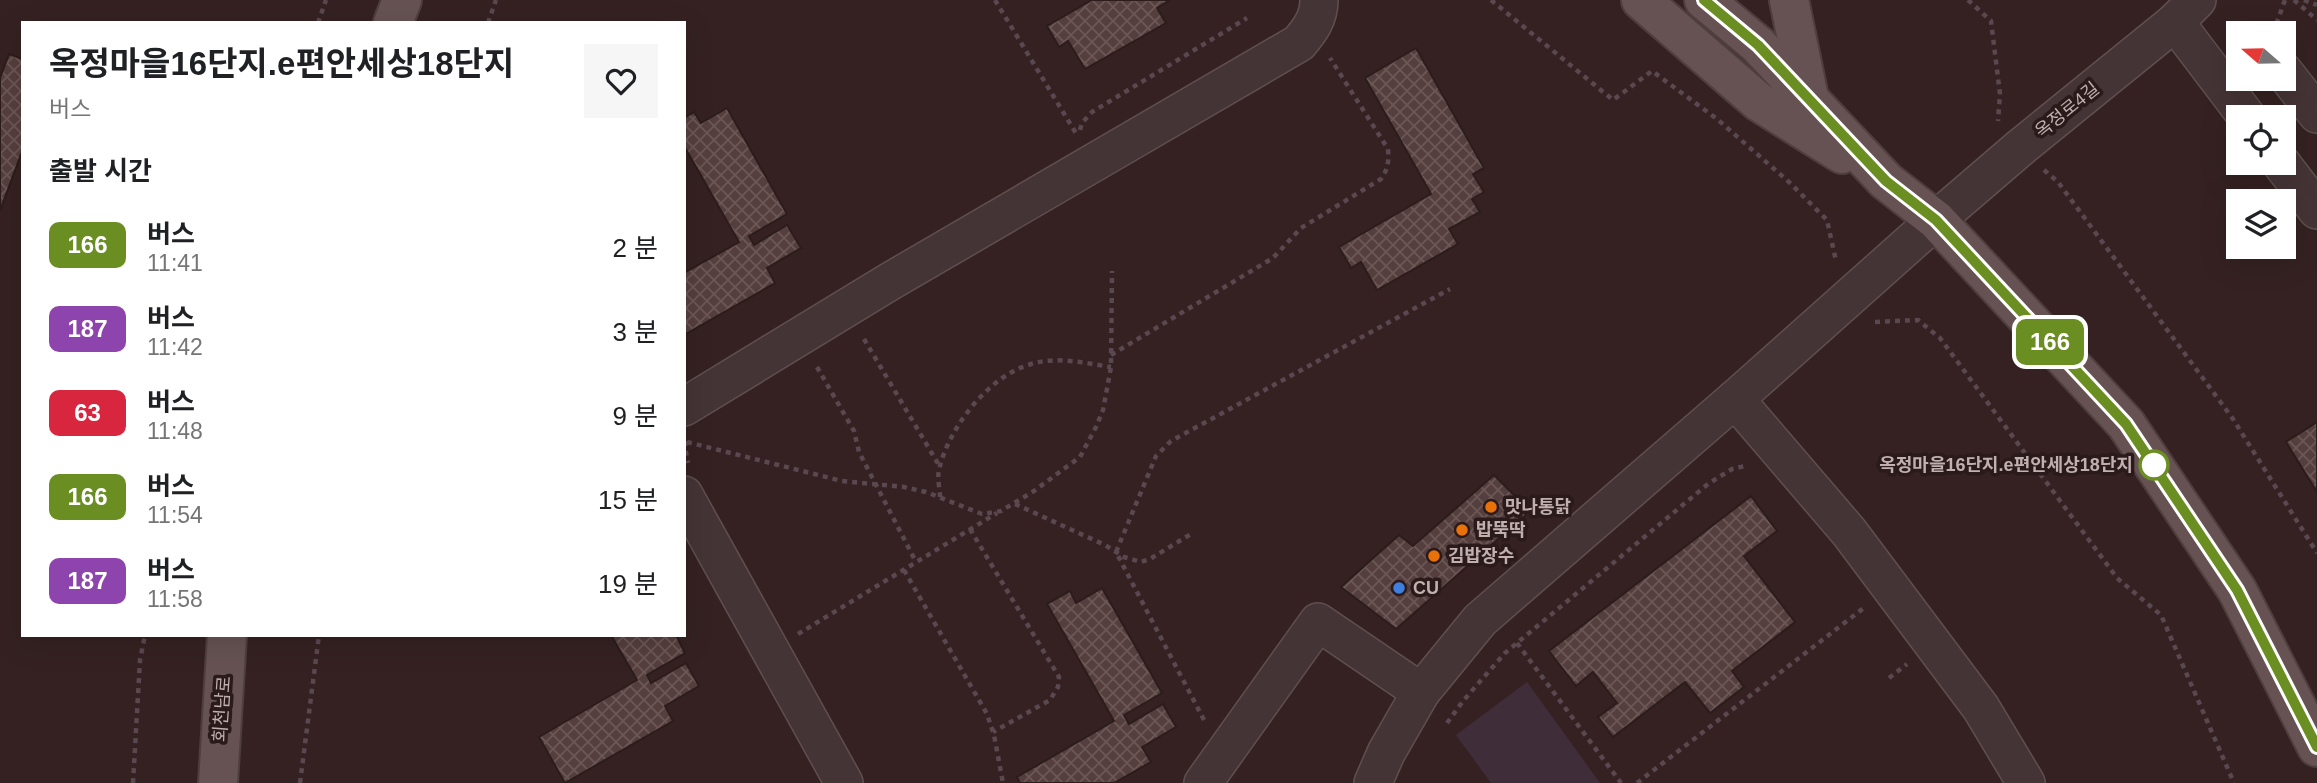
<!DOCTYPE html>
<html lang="ko">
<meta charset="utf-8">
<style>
:root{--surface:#fff;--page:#f6f6f6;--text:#202124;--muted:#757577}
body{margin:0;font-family:Helvetica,"Noto Sans KR",sans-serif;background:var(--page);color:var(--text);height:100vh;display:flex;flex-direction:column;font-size:26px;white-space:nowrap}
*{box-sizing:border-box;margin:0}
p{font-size:23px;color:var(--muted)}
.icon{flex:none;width:38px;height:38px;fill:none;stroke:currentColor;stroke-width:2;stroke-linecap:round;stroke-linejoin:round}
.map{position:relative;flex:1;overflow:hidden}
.details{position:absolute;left:21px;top:21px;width:665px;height:616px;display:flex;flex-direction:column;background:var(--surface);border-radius:0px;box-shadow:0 7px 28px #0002}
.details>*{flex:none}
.badge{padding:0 14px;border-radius:10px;font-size:24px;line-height:46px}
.needle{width:46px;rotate:290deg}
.controls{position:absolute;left:2226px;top:21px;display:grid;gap:14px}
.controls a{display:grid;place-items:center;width:70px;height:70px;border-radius:0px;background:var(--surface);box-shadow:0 7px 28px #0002;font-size:35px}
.map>.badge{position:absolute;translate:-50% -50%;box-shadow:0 0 0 4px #fff}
h2{padding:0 28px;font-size:26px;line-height:63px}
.round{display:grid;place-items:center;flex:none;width:74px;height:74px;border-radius:0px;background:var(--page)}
.overview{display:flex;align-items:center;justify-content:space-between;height:119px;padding:0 28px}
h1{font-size:33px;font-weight:700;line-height:52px}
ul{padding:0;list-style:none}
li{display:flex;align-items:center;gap:21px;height:84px;padding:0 28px}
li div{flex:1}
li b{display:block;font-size:26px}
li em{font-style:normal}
li .badge{min-width:77px;font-weight:700;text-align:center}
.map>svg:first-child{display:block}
</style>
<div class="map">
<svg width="2317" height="783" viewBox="0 0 2317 783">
<defs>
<pattern id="building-cross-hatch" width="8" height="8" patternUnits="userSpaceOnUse" patternTransform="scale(1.75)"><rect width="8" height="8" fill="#553e3e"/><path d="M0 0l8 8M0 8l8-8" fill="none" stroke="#6c5757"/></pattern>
</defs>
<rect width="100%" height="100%" fill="#352122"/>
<path fill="#402d3a" d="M 1527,682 L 1600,783 L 1491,783 L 1456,735 Z"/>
<g fill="url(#building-cross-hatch)" stroke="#2c1c1c" stroke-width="2">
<path d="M 1092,0 L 1170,0 L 1157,8 L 1166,23 L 1085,69 L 1068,41 L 1059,47 L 1047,26 Z"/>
<path d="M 1416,48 L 1484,168 L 1473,174 L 1484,192 L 1472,199 L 1480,212 L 1449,229 L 1458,244 L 1377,290 L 1361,262 L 1351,268 L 1339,247 L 1431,194 L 1365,78 Z"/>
<path d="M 9,54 L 23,59 L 23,149 L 0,211 L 0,78 Z"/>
<path d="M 727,108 L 787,214 L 749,236 L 754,245 L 787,225 L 801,248 L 767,268 L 775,283 L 684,335 L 684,273 L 739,242 L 684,146 L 684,118 L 694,112 L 701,123 Z"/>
<path d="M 2317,422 L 2317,492 L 2286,442 Z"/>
<path d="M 1494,475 L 1530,511 L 1396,629 L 1341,587 L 1399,535 L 1413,546 Z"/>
<path d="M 1751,496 L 1777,531 L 1744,556 L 1795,622 L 1732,671 L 1744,687 L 1710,713 L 1685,682 L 1613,737 L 1598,717 L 1617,703 L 1593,672 L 1576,686 L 1549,651 Z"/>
<path d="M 1102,588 L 1162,693 L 1124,715 L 1129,724 L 1163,704 L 1176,727 L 1142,747 L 1151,762 L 1114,783 L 1020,783 L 1017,777 L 1114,721 L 1047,604 L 1070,591 L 1076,603 Z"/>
<path d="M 611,635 L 676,635 L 685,653 L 647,675 L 651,683 L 686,663 L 699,686 L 665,706 L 673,721 L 565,783 L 539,737 L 637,680 Z"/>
</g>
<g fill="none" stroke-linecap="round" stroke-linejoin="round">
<g stroke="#604f4f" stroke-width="40">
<g id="minor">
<path d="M 2175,22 L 2247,117"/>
<path d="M 2284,72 L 2317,114"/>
<path d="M 2281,163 L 2317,210"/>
<path d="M 1735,399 L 1849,532 L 1981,708 L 2026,783"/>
<path d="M 684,407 L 889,282 L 1299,43 C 1310,30 1319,18 1319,0"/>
<path d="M 684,495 L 844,783"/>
<path d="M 1203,783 L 1318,622 L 1421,692"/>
<path d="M 1373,783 L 1386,753 L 1421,692 L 1480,620 L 1735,399 L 1936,220 L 2021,147 L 2175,22 L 2197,0"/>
</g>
</g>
<g stroke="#4f3e3e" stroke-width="42">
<g id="major">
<path d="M 1641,0 L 1759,102 L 1842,154"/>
<path d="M 1704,0 L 1758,45 L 1886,181 L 1936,220 L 2126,424 L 2237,590 L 2317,747"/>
<path d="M 1789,0 L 1809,98"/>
<path d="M 393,23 L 402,0"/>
<path d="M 218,783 L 227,635"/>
</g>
</g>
<g stroke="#5a4850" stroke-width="4.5" stroke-dasharray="5 5" stroke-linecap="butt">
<path d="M 995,0 L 1077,135"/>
<path d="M 1491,0 L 1613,100 L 1652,71 L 1717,119 L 1789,182 L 1827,220 L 1836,261"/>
<path d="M 1968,0 L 1991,21 L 2000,94 L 1998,121"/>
<path d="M 2294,0 L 2317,20"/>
<path d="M 2304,0 L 2317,5"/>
<path d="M 318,23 L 326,0"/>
<path d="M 488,23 L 496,0"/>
<path d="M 2273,33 L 2285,0"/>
<path d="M 1080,130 L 1082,123 L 1092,112 L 1247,18"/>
<path d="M 2044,170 L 2058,182 L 2233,419 L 2317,553"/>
<path d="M 1875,322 L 1918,320 L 1940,338 L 2117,578 L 2161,615 L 2234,783"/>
<path d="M 864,339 L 940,467"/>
<path d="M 1111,355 L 1273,258 L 1301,228 L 1381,179 C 1388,169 1389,162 1388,149 L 1330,58"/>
<path d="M 817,367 L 854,431 L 859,452 L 916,562"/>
<path d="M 686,441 L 685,447 L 688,463"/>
<path d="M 687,442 L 842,481 L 904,487 L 926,492 L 982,514 L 1001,511 L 1034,491 L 1080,457 L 1096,427 L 1103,410 L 1111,367 L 1112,271"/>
<path d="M 940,497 C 940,489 937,479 939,470 C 948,429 988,376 1031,364 C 1057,356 1085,363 1111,367"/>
<path d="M 1015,504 L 1105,545 L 1124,557 L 1141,562 L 1150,559 L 1191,534"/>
<path d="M 970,529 L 1059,677 L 1058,687 L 1050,700 L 993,732"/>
<path d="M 904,570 L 987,714 L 994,735 L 1003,783"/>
<path d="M 798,634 L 997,513"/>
<path d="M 1517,643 L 1621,783"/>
<path d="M 1889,678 L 1907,664"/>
<path d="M 1204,720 L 1116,552 L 1156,456 L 1171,441 L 1450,289"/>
<path d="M 1447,723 L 1463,701 L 1505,653 L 1708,484 L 1732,469 L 1745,466"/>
<path d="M 133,783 L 140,660 L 145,635"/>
<path d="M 300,783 L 319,635"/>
<path d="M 1637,783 L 1865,607"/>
</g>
<use href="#minor" stroke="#453435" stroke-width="37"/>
<use href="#major" stroke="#665253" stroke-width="38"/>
</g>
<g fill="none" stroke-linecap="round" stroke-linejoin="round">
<g stroke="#fff" stroke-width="16">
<path id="line" d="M 1704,0 L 1758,45 L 1886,181 L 1936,220 L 2126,424 L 2237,590 L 2317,747"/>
</g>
<use href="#line" stroke="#6b8e23" stroke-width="10"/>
</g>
<circle fill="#fff" stroke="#6b8e23" stroke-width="3.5" cx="2154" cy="465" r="14"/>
<g fill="#e8710a" stroke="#2a1a1a" stroke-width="2.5">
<circle cx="1491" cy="507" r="7"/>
<circle cx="1462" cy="530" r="7"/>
<circle cx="1434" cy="556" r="7"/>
</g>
<circle fill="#3f7fe0" stroke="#2a1a1a" stroke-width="2.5" cx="1399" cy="588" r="7"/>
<g text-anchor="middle" stroke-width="7" stroke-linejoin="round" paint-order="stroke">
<g font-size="18" fill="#c2afaf" stroke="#2a1a1a">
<text transform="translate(2067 110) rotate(-39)" y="6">옥정로4길</text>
<text transform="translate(222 709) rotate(-86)" y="6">회천남로</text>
</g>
<g font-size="18" font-weight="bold" fill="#c2afaf" stroke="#2a1a1a" text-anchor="end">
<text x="2133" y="471">옥정마을16단지.e편안세상18단지</text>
</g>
<g font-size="18" font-weight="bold" fill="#c2afaf" stroke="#2a1a1a" text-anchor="start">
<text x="1505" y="513">맛나통닭</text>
<text x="1476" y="536">밥뚝딱</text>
<text x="1448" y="562">김밥장수</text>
<text x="1413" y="594">CU</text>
</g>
</g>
</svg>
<div class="controls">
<a><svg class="needle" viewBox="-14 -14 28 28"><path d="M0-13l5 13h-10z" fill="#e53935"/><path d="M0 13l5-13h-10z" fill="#757577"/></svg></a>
<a><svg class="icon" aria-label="locate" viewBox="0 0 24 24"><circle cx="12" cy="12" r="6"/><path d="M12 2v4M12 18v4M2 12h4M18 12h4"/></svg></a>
<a><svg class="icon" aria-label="layers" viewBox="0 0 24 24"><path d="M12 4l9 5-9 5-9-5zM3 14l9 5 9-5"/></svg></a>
</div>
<b class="badge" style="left:2050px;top:342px;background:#6b8e23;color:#fff">166</b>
<section class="details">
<div class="overview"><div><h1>옥정마을16단지.e편안세상18단지</h1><p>버스</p></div><a class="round"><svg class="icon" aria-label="heart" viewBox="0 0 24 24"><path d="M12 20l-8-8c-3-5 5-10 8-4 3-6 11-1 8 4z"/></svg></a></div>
<h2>출발 시간</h2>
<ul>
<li><span class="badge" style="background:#6b8e23;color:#fff">166</span><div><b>버스</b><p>11:41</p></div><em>2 분</em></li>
<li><span class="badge" style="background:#8e44ad;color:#fff">187</span><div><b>버스</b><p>11:42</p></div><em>3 분</em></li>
<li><span class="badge" style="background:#d7263d;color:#fff">63</span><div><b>버스</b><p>11:48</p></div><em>9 분</em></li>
<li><span class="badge" style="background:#6b8e23;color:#fff">166</span><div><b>버스</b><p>11:54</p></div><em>15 분</em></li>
<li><span class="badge" style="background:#8e44ad;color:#fff">187</span><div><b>버스</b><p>11:58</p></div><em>19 분</em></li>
</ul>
</section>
</div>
